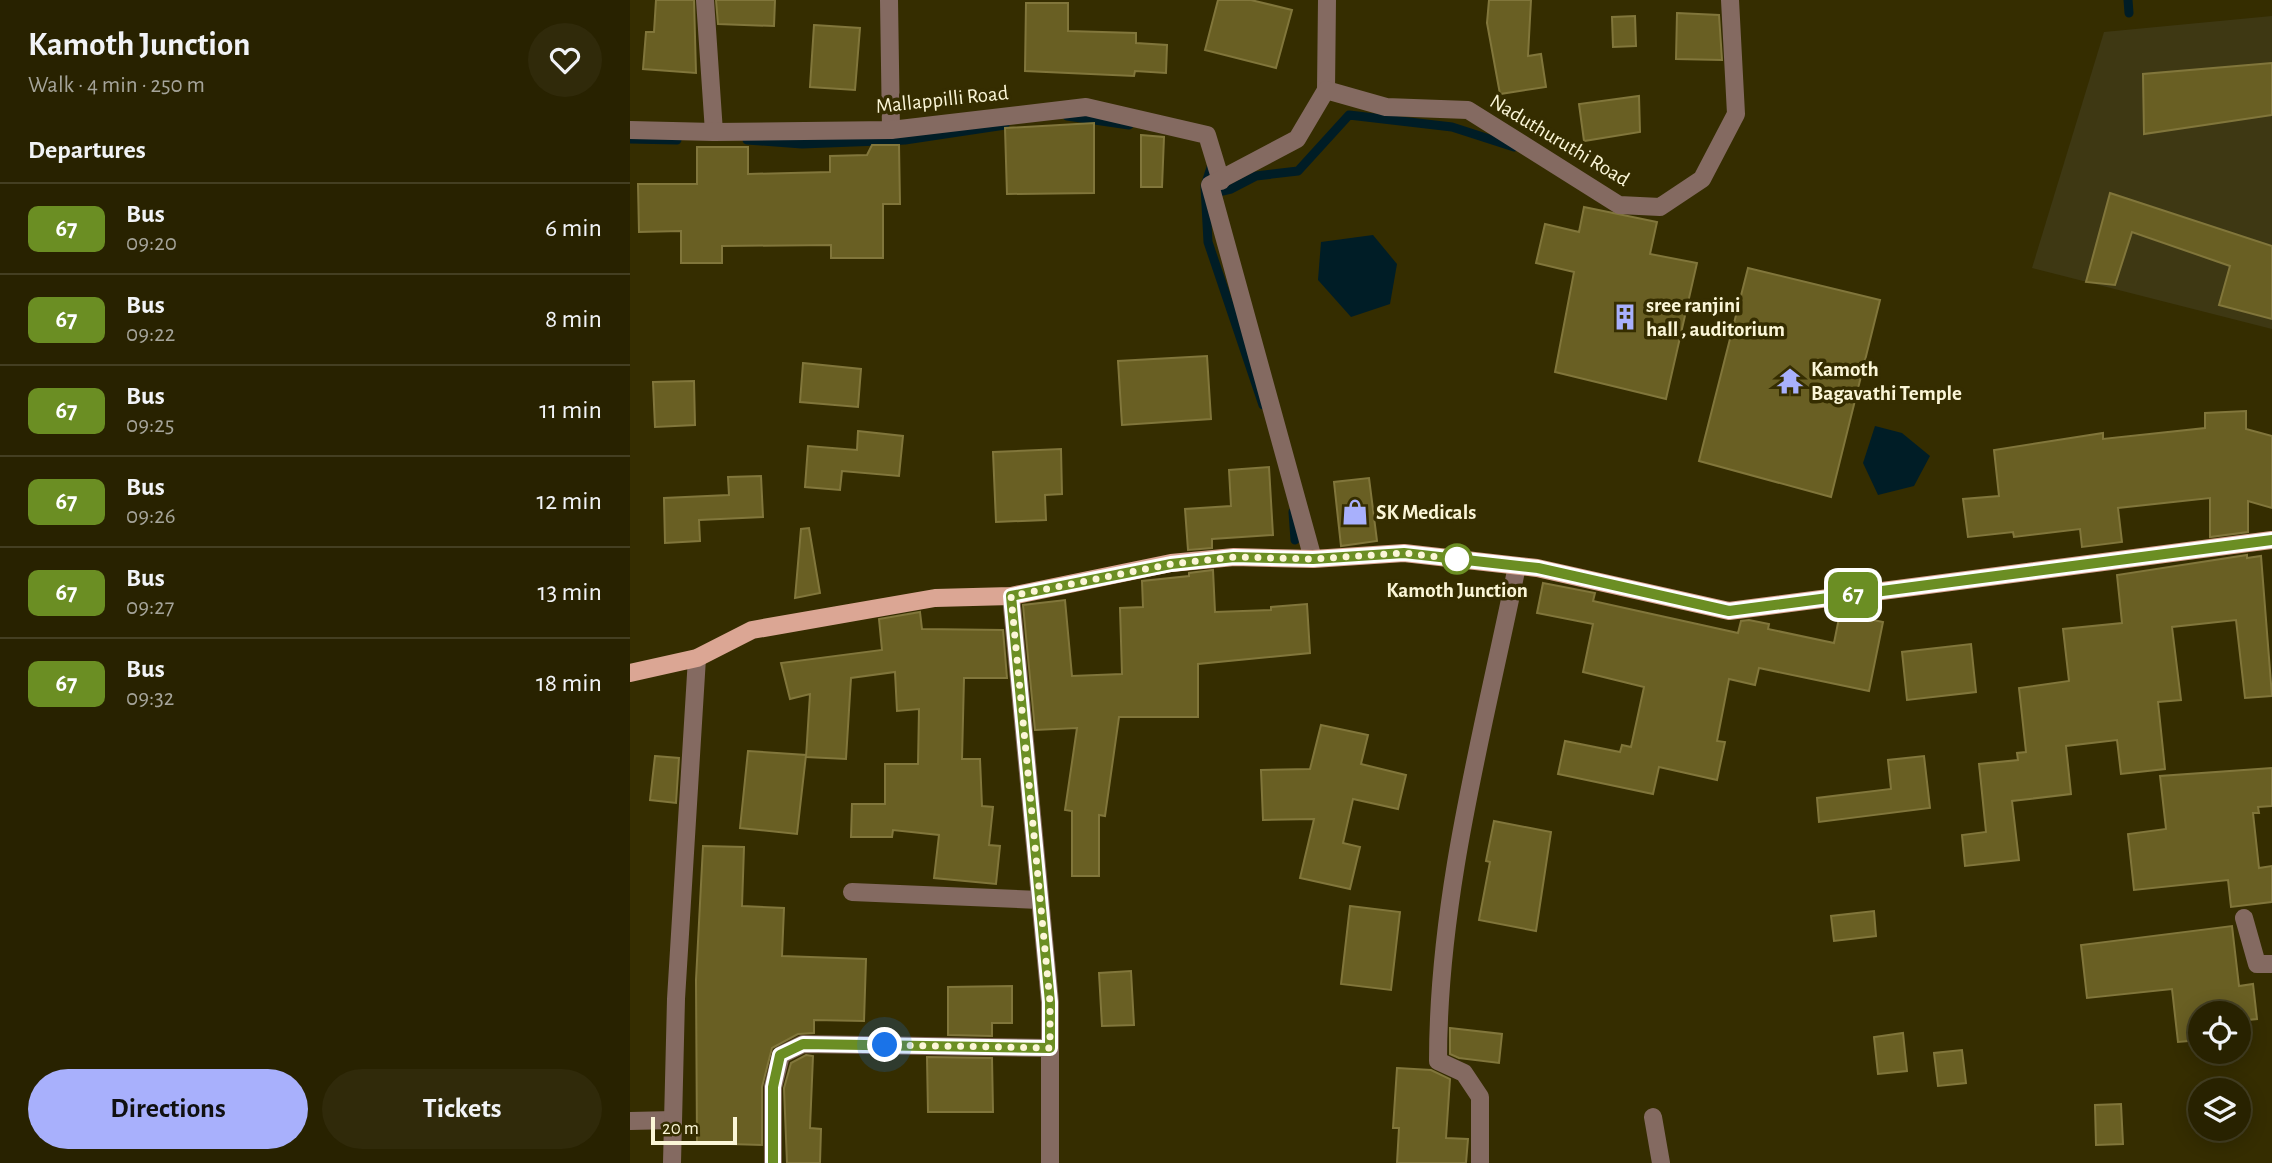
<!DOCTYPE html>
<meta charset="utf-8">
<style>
:root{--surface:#282200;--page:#302a0a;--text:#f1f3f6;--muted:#a5a499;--line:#443f22;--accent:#a8b0fc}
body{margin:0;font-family:"Alegreya Sans",sans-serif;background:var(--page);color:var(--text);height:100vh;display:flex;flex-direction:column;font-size:26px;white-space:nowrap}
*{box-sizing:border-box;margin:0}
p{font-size:23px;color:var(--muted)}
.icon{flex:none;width:38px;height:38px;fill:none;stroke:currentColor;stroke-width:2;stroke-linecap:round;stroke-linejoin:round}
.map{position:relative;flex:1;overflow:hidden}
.panel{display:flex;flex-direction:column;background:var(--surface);width:630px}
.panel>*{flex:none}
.badge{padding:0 14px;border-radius:10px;font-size:24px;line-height:46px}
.buttons{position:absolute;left:1558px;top:1001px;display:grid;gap:14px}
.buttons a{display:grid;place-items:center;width:63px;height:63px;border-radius:50%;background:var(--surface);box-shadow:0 4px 18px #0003,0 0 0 2px var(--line);font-size:35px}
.scale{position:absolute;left:21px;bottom:18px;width:86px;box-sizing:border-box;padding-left:7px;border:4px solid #fbf6d7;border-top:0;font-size:19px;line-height:24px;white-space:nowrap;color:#fbf6d7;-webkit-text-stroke:5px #352d00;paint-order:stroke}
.you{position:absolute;width:35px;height:35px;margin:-18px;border:5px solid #fff;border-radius:50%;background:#1a73e8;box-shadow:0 0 0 10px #1a73e833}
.map>.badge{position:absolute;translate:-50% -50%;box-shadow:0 0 0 4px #fff}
h2{padding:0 28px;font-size:26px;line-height:63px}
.round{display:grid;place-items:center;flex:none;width:74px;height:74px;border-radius:37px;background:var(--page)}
.overview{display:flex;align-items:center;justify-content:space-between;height:119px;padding:0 28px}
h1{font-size:33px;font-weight:700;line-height:52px}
.cta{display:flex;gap:14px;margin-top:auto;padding:14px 28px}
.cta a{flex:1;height:80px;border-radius:42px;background:var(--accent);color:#111;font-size:28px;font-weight:700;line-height:80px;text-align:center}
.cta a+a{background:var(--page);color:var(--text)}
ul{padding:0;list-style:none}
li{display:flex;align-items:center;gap:21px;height:91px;padding:0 28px;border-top:2px solid var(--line)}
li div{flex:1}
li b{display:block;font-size:26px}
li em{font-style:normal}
li .badge{min-width:77px;font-weight:700;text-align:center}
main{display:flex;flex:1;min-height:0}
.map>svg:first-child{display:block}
</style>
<main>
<section class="panel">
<div class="overview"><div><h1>Kamoth Junction</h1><p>Walk · 4 min · 250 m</p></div><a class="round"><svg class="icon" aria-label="heart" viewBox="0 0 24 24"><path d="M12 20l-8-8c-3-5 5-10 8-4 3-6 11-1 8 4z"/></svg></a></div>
<h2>Departures</h2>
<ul>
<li><span class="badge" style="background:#6b8e23;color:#fff">67</span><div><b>Bus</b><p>09:20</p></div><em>6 min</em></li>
<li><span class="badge" style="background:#6b8e23;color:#fff">67</span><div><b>Bus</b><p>09:22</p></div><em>8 min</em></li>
<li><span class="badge" style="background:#6b8e23;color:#fff">67</span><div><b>Bus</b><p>09:25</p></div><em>11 min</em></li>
<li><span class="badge" style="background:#6b8e23;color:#fff">67</span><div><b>Bus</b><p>09:26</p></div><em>12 min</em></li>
<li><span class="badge" style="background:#6b8e23;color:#fff">67</span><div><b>Bus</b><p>09:27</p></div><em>13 min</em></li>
<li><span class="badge" style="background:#6b8e23;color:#fff">67</span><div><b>Bus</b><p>09:32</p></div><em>18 min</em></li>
</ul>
<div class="cta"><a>Directions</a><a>Tickets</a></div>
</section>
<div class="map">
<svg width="1642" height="1163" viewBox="0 0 1642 1163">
<rect width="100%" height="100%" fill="#352d00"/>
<path fill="#3e3813" d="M 1642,16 L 1642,329 L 1402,268 L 1474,32 Z"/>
<g fill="#001d26">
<path d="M 743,235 L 767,264 L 760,304 L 721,317 L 688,280 L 691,242 Z"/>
<path d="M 1245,426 L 1272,433 L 1300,456 L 1284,486 L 1248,495 L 1233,463 Z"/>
</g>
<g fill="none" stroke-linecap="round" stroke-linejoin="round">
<g stroke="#001d26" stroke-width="9">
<path d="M 1498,0 L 1499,13"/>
<path d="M 437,116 L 499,125"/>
<path d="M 0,139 L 47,140"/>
<path d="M 117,140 L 172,144 L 275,140 L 375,125"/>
<path d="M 582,164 L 575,186 L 578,242 L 633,405"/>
<path d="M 580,194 L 601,189 L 626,176 L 668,171 L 719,115 L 822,127 L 884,147"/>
<path d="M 663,512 L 665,540"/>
</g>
</g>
<g fill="#695f23" stroke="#81763b" stroke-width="2">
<path d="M 26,0 L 64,0 L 66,73 L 13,69 L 16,32 L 24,32 Z"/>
<path d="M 86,0 L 145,0 L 144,26 L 88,24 Z"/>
<path d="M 588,0 L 621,0 L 662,10 L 646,68 L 575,50 Z"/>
<path d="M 859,0 L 901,0 L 898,56 L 911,54 L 916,87 L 870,94 L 857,23 Z"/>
<path d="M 396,3 L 438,3 L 438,31 L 506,33 L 506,43 L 537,45 L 536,73 L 505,71 L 504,76 L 395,71 Z"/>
<path d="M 1047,13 L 1089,15 L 1092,60 L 1046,59 Z"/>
<path d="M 1005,16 L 1006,46 L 983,47 L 982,17 Z"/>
<path d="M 184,25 L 230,28 L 225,90 L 180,87 Z"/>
<path d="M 1642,63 L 1642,115 L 1514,134 L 1513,74 Z"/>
<path d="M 1009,96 L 1010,132 L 954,141 L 949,104 Z"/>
<path d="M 464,123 L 464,193 L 377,194 L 375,128 Z"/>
<path d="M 511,135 L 534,137 L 532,187 L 511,187 Z"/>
<path d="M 242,145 L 269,145 L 270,204 L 253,204 L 253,258 L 201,258 L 201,245 L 92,246 L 92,263 L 51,263 L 51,231 L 9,232 L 8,184 L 67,184 L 67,147 L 118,147 L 118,174 L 200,172 L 200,156 L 237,155 Z"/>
<path d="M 1480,193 L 1642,246 L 1642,319 L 1589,305 L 1600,266 L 1502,232 L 1485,285 L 1456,282 Z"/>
<path d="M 954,207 L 1027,222 L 1020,254 L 1067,263 L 1036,399 L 925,372 L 944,272 L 906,263 L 915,224 L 949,232 Z"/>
<path d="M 1118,268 L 1250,300 L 1201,497 L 1069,461 Z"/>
<path d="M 577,356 L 581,419 L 492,425 L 488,361 Z"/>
<path d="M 173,363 L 231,369 L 228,407 L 170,402 Z"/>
<path d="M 64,381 L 65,425 L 25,427 L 23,382 Z"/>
<path d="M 1616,411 L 1616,429 L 1642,436 L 1642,508 L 1618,501 L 1618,532 L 1580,537 L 1580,498 L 1488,508 L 1492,542 L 1452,547 L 1450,529 L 1384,537 L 1383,532 L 1338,537 L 1333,499 L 1369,496 L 1364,450 L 1473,433 L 1473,439 L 1575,428 L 1575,413 Z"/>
<path d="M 228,431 L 273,436 L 269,476 L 212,471 L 210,490 L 175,487 L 178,446 L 227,450 Z"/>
<path d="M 431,449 L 432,494 L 415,495 L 416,520 L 366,522 L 363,452 Z"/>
<path d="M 639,467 L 643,535 L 582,539 L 582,548 L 558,550 L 555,509 L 601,506 L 599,470 Z"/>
<path d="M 131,476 L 133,517 L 69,520 L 70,541 L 35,543 L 34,498 L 99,495 L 98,477 Z"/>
<path d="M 739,478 L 747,541 L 711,546 L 704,482 Z"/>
<path d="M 179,528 L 190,593 L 165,598 L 171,529 Z"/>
<path d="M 1617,555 L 1617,558 L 1631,556 L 1642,696 L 1615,698 L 1606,620 L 1542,627 L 1551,700 L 1528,702 L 1535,769 L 1491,774 L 1487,740 L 1436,746 L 1441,794 L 1382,801 L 1389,860 L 1335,866 L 1332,835 L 1356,832 L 1349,764 L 1388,760 L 1387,753 L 1396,752 L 1389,688 L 1439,681 L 1433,629 L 1492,623 L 1487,575 Z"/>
<path d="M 583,570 L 585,612 L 641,610 L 641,607 L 677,604 L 680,653 L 568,664 L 568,717 L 489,717 L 475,816 L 469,815 L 469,876 L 442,876 L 442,811 L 435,810 L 447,728 L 405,730 L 393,605 L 435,600 L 442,676 L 492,674 L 490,608 L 513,607 L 512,581 L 559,576 L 559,573 Z"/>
<path d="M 913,583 L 965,593 L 963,601 L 1108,633 L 1111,621 L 1119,620 L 1139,624 L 1138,629 L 1204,643 L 1210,613 L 1253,622 L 1239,691 L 1129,668 L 1125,685 L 1099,679 L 1087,741 L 1095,742 L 1087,780 L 1029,767 L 1023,794 L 928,774 L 935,741 L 990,752 L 992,745 L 1001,747 L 1014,687 L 953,672 L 963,624 L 907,613 Z"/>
<path d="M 290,612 L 292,629 L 373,630 L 377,678 L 334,678 L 332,759 L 350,759 L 352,806 L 363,807 L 359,845 L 370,846 L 366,884 L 304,878 L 309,835 L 263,830 L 262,837 L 221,837 L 222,804 L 255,804 L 255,764 L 288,764 L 289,709 L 267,711 L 265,672 L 221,678 L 216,759 L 176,757 L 180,694 L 160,699 L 151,663 L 252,650 L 249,619 Z"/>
<path d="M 1341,644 L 1346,692 L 1277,700 L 1272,652 Z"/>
<path d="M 691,725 L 738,735 L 731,764 L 776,775 L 768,809 L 723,799 L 713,843 L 730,847 L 720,889 L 670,878 L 684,819 L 633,820 L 631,770 L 680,769 Z"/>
<path d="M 118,751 L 176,755 L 167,834 L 110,828 Z"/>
<path d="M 25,756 L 49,758 L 46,803 L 20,800 Z"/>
<path d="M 1294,756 L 1300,808 L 1189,822 L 1187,798 L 1261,789 L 1258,760 Z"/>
<path d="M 1642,768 L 1642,806 L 1628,807 L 1629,813 L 1623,813 L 1629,868 L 1642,866 L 1642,902 L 1601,907 L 1598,880 L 1504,890 L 1498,834 L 1536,829 L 1530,776 Z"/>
<path d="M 864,821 L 921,832 L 906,931 L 849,920 L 860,862 L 856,861 Z"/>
<path d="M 73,846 L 114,847 L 112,906 L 154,908 L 152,956 L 236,959 L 234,1021 L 184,1020 L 184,1033 L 168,1034 L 142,1048 L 132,1087 L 132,1145 L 67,1143 L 66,980 Z"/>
<path d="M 720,906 L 770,912 L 761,990 L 711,984 Z"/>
<path d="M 1244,911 L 1246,936 L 1204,941 L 1201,916 Z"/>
<path d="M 1602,926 L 1609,986 L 1623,984 L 1627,1019 L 1608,1021 L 1608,1013 L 1570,1013 L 1570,1040 L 1548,1042 L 1542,989 L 1457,998 L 1451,945 Z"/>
<path d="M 501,971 L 504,1025 L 472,1026 L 469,973 Z"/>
<path d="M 382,986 L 382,1023 L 362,1023 L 362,1036 L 318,1035 L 318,987 Z"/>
<path d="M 820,1028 L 872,1034 L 869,1063 L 829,1058 L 820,1054 Z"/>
<path d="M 1273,1033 L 1277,1071 L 1248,1074 L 1244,1037 Z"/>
<path d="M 1332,1050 L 1336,1083 L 1308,1086 L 1304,1053 Z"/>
<path d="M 176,1055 L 183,1056 L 180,1128 L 191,1129 L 190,1163 L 157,1163 L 154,1088 L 161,1063 Z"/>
<path d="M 297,1057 L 362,1058 L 363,1112 L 298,1112 Z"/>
<path d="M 767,1068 L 801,1070 L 820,1079 L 816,1138 L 838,1139 L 836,1163 L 767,1163 L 769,1128 L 763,1128 Z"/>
<path d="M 1491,1104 L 1493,1144 L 1466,1145 L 1465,1105 Z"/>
</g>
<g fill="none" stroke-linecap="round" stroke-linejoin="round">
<g stroke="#846a61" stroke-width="18">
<path d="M 75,0 L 84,132"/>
<path d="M 259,0 L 261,130"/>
<path d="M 696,90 L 697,0"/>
<path d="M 0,130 L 84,132 L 261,130 L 456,107 L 577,135 L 591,181"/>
<path d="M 683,559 L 580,185 L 667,139 L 696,90 L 756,107 L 838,110 L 989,205 L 1030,207 L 1072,179 L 1106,114 L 1100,0"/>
<path d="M 381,596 L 420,1002 L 420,1163"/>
<path d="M 222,892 L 409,900"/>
<path d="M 1614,918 L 1627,964 L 1642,964"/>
<path d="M 1023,1117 L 1031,1163"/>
<path d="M 0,1121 L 43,1120"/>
<path d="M 42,1163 L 46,999 L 67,658"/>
<path d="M 143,1163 L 143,1087 L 151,1055 L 173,1044 L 420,1048"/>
<path d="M 850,1163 L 850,1097 L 834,1073 L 808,1061 C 808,894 854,729 887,566"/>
</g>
<path stroke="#dba694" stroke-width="18" d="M 0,673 L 67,658 L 122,630 L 305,598 L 381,596 L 541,563 L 604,557 L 683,559 L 774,553 L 907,568 L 1099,611 L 1642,540"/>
</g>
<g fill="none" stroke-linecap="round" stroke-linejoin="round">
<g stroke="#fff" stroke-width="16">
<path id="line" d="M 143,1163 L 143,1087 L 150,1055 L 173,1044 L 420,1048 L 420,1002 L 381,596 L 541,564 L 604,557 L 683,559 L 774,553 L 908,568 L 1099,611 L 1642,540"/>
</g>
<use href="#line" stroke="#6b8e23" stroke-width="10"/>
<path stroke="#fbf6d7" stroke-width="7" stroke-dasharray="0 12.6" d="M 255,1045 L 420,1048 L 420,1002 L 381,596 L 541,564 L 604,557 L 683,559 L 774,553 L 827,559"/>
</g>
<defs>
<g id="building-bare" transform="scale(2.1)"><path d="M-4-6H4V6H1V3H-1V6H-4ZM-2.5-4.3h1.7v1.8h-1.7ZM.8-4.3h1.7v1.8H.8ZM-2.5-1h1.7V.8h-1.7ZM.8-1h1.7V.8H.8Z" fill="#a8b0fc" stroke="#352d00" stroke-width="2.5" paint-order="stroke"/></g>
<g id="temple-bare" transform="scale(2.1)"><path d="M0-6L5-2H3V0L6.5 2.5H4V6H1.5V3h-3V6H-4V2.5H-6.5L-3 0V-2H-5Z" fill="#a8b0fc" stroke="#352d00" stroke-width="2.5" paint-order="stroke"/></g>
<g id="shop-bare" transform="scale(2.1)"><path d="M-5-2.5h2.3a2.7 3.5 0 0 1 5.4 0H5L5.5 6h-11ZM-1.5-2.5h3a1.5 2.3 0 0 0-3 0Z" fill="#a8b0fc" stroke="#352d00" stroke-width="2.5" paint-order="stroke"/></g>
</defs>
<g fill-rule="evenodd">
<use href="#building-bare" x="995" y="317"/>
<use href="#temple-bare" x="1160" y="381"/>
<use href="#shop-bare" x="725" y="512"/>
</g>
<circle fill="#fff" stroke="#6b8e23" stroke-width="3.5" cx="827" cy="559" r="14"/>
<g text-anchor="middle" stroke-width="7" stroke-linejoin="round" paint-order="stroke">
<g font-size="21" fill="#fbf6d7" stroke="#352d00">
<text transform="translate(312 99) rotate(-6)" y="7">Mallappilli Road</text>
<text transform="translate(930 140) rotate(31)" y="7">Naduthuruthi Road</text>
</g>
<g font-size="21" font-weight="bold" fill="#fbf6d7" stroke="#352d00" text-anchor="start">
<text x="1016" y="312">sree ranjini<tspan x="1016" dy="24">hall , auditorium</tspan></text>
<text x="1181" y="376">Kamoth<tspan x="1181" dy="24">Bagavathi Temple</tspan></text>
<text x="746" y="519">SK Medicals</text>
</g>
<g font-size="21" font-weight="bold" fill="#fbf6d7" stroke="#352d00">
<text x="827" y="597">Kamoth Junction</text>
</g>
</g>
</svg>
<div class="buttons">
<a><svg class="icon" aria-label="locate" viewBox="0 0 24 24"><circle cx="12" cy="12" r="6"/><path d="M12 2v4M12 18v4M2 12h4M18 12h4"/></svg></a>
<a><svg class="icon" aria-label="layers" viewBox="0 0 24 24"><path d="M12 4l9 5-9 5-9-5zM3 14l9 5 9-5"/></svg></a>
</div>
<div class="scale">20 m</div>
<div class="you" style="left:255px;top:1045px"></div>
<b class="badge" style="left:1223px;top:595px;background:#6b8e23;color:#fff">67</b>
</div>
</main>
